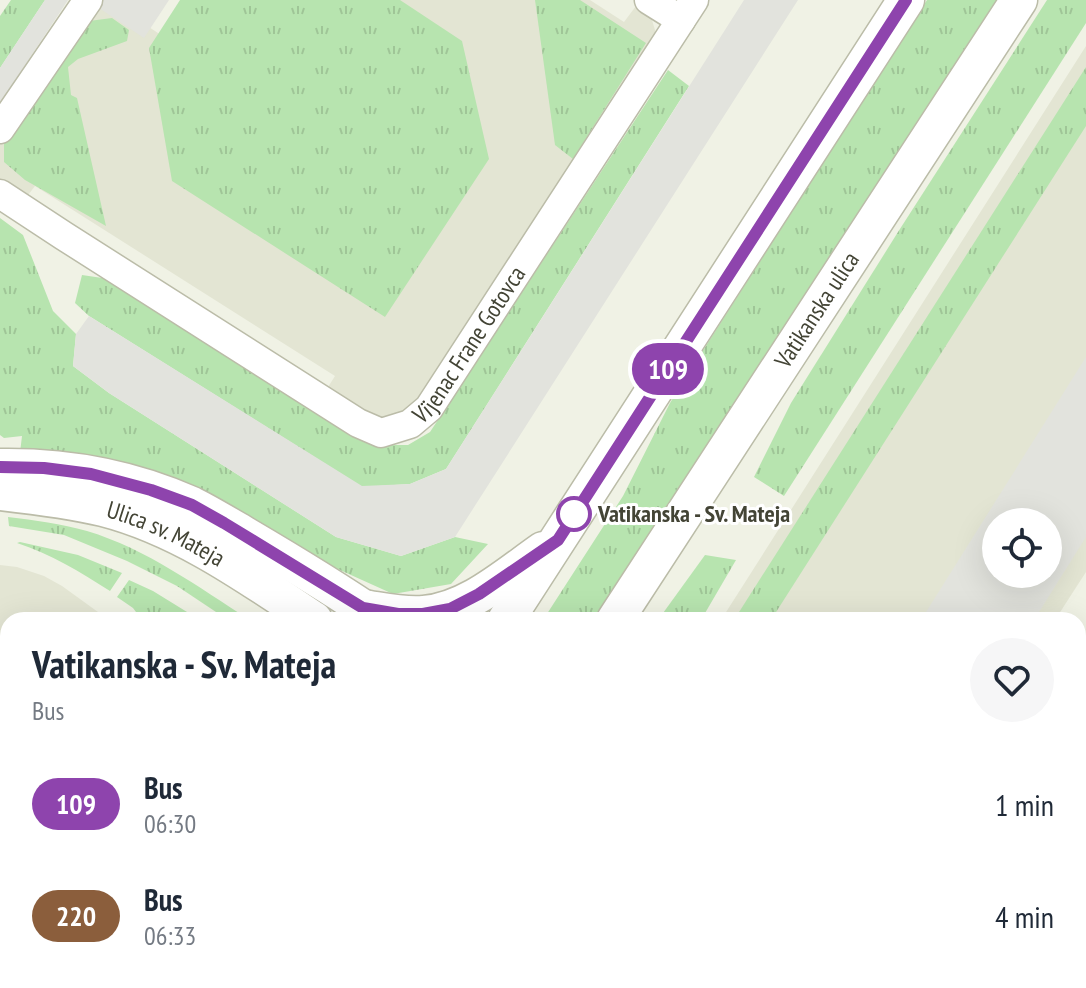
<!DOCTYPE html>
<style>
:root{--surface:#fff;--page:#f6f6f7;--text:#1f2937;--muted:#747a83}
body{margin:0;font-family:"PT Sans Narrow",sans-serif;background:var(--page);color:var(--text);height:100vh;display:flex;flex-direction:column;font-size:30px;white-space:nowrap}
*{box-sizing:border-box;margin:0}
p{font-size:26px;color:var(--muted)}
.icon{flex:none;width:44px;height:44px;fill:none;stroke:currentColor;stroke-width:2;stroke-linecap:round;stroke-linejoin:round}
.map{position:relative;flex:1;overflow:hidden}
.drawer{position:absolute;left:0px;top:612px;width:1086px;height:376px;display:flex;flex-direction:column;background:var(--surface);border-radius:24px 24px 0 0;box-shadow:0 8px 32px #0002}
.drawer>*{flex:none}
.badge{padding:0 16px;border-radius:26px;font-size:28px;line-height:52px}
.controls{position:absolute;left:982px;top:508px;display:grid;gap:16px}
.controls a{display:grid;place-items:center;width:80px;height:80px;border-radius:50%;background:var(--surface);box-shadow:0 8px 32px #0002;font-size:40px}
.map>.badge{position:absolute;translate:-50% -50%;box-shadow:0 0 0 4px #fff}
.round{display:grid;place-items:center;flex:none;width:84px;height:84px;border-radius:42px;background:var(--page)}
.summary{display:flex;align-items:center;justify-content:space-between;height:136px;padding:0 32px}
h1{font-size:38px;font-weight:700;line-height:60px}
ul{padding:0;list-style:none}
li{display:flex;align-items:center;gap:24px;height:112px;padding:0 32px}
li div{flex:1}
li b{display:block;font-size:30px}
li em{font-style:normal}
li .badge{min-width:88px;font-weight:700;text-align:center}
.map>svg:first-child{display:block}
</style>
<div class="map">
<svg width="1086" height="988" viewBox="0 0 1086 988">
<defs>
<pattern id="grass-tufts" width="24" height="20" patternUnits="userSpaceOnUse" patternTransform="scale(2)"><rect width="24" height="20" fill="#b7e4af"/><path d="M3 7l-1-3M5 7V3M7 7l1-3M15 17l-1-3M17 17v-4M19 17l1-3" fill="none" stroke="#9fc597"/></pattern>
</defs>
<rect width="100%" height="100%" fill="#f0f2e5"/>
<g fill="#e3e5d3" fill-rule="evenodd">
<path d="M 92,0 L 108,0 L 161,35 L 184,0 L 590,0 L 624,22 L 636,6 L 645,11 L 652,20 L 655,30 L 655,40 L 426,400 L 384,421 L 323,395 L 335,376 L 35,186 L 22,203 L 0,188 L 0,141 Z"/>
<path d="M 1086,46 L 1086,572 L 1055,620 L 721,620 ZM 996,522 L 1048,522 L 1048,574 L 996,574 Z"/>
<path d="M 0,565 L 17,567 L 44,576 L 62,586 L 109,620 L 8,620 L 8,980 L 57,980 L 52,988 L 0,988 Z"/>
<path d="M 488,980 L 1056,980 L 1068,988 L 483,988 Z"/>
</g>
<path fill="#e7eacf" d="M 1086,836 L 1086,988 L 1082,988 L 1070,980 L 1078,980 L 1078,848 Z"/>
<g fill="url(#grass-tufts)">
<path d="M 11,0 L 45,0 L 0,68 L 0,16 Z"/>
<path d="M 180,0 L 400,0 L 462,41 L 489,159 L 385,317 L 172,181 L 149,48 Z"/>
<path d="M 535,0 L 580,0 L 646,43 L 573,159 L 555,145 Z"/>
<path d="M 927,0 L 997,0 L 704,450 L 596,620 L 543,620 L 623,496 L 670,403 L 686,377 Z"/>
<path d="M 1047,0 L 1086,0 L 1086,23 L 784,496 L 754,477 L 791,403 L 898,232 Z"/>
<path d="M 112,18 L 129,30 L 127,41 L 78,59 L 68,67 L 71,95 L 77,98 L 106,226 L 25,180 L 4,162 L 4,141 L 89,21 Z"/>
<path d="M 1086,67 L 1086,126 L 771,620 L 734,620 Z"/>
<path d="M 668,70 L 689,86 L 446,469 L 410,484 L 362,487 L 89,316 L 75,303 L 82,275 L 109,279 L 383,445 L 408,445 L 430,432 Z"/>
<path d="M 0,218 L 23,235 L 53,311 L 76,334 L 73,366 L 109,393 L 336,537 L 401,556 L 455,537 L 488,544 L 451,584 L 393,594 L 269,538 L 19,461 L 22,436 L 4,438 L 0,435 Z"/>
<path d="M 8,517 C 35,520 61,524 87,531 C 147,549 198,587 250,620 L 228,620 L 177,586 L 127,561 L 64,535 L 9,526 Z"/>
<path d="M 20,542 L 78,555 L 122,573 L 110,591 C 80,572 51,554 17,543 Z"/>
<path d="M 705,555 L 736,560 L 701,620 L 658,620 Z"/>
<path d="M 129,580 L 153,591 L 200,620 L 142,620 L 133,608 L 117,597 Z"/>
<path d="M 0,688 L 8,691 L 8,858 L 0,871 Z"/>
<path d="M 1086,757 L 1086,801 L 1078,814 L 1078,769 Z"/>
<path d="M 296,980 L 349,980 L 344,988 L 291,988 Z"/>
<path d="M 432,980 L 466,980 L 461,988 L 427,988 Z"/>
<path d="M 731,980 L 791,980 L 794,988 L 743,988 Z"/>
<path d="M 940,980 L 971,980 L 966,988 L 934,988 Z"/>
</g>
<g fill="#e2e3dd" fill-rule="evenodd">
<path d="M 45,0 L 68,0 L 0,103 L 0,68 Z"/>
<path d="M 87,0 L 169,0 L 144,38 Z"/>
<path d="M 744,0 L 798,0 L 455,537 L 401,556 L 336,537 L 109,393 L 73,366 L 76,334 L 89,316 L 362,486 L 410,484 L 446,469 Z"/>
<path d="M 1086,357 L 1086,537 L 1034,620 L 921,620 ZM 996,522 L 1048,522 L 1048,574 L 996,574 Z"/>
<path d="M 98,980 L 172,980 L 166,988 L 93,988 Z"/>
</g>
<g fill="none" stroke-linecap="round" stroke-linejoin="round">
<g stroke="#bbbca8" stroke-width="31">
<g id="minor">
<path d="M 649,0 L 681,20"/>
<path d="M 0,129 L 88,0"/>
<path id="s1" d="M 0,194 L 64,236 L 358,423 L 381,433 L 410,424 L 429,408 L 694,0"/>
</g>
</g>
<g stroke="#bbbca8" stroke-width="39">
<g id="tertiary">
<path d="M 0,467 C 65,466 132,478 192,505 C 210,514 228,525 245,535 C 291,562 337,590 381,620"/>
<path id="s2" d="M 0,492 C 35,496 69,500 103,508 C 181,528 248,576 314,620"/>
<path d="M 363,608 C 383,611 404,616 424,614 C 469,610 507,575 543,550"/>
<path d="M 506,620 L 906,0"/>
<path id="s3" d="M 615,620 L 1019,0"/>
<path d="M 1078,712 L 1086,701"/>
<path d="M 805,980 L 809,988"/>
<path d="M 870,980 L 882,988"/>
<path d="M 266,988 L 272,980"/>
<path d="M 376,988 L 381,980"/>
</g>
</g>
<use href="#minor" stroke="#fff" stroke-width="28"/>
<use href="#tertiary" stroke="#fff" stroke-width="36"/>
</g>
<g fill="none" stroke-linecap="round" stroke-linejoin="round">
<g stroke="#fff" stroke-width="18">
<path id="line" d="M 0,467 L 44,468 L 91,474 L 151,490 L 192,505 L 224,523 L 363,608 L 398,614 L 423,614 L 450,609 L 479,594 L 558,540 L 906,0"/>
</g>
<use href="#line" stroke="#8e44ad" stroke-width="12"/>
</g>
<circle fill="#fff" stroke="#8e44ad" stroke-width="4" cx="574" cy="514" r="16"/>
<g text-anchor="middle" stroke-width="6" stroke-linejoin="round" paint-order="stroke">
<g font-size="24" fill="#434435" stroke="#fff">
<text dy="8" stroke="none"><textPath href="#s3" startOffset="370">Vatikanska ulica</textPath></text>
<text dy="8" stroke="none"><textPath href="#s1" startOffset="580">Vijenac Frane Gotovca</textPath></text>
<text dy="8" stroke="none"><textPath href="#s2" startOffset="172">Ulica sv. Mateja</textPath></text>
</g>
<g font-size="24" font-weight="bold" fill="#434435" stroke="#fff" text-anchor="start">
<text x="598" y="522">Vatikanska - Sv. Mateja</text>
</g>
</g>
</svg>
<div class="controls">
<a><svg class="icon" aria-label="locate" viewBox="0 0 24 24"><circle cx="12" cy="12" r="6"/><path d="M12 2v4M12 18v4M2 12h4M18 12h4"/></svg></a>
</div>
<b class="badge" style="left:668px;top:369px;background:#8e44ad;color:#fff">109</b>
<section class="drawer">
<div class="summary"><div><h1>Vatikanska - Sv. Mateja</h1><p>Bus</p></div><a class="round"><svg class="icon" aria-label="heart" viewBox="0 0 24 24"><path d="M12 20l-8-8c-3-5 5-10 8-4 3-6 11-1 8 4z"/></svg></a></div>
<ul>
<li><span class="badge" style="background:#8e44ad;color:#fff">109</span><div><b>Bus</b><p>06:30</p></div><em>1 min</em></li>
<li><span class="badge" style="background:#8b5e3c;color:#fff">220</span><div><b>Bus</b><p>06:33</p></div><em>4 min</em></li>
</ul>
</section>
</div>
